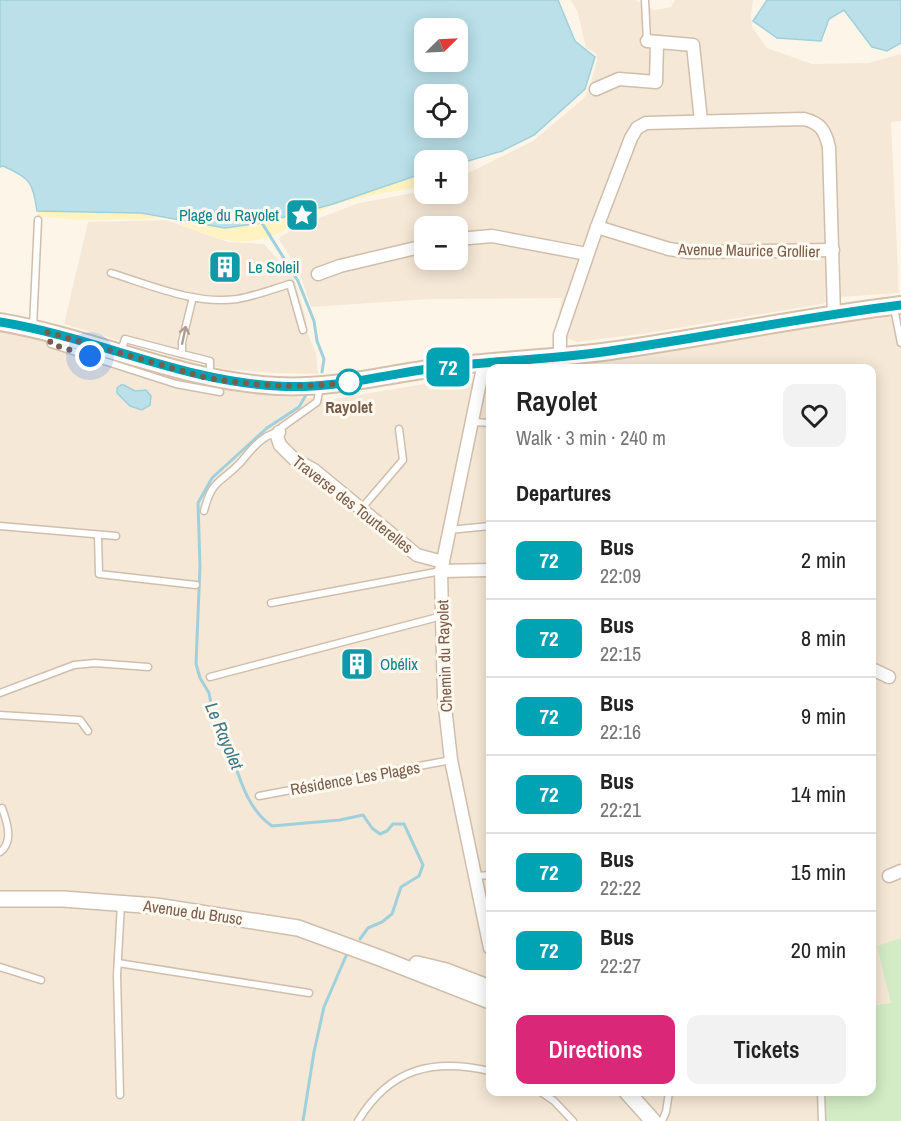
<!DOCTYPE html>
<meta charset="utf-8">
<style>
:root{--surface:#fff;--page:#f2f2f2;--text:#222;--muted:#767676;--line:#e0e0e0;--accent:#db2777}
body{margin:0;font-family:"Archivo Narrow",sans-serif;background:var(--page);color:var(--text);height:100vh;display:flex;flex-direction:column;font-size:22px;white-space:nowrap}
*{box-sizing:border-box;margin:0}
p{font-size:20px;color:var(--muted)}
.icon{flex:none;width:33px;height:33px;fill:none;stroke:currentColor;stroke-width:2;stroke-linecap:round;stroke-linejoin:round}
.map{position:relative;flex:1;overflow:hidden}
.side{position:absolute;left:486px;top:364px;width:390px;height:732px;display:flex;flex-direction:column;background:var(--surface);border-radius:12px;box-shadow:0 3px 15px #0003}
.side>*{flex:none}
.badge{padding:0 12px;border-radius:9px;font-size:21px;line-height:39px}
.needle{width:39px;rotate:66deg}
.tools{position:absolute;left:414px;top:18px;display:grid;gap:12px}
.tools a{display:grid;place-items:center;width:54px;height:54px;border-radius:12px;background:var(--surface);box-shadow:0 3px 15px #0003;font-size:30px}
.you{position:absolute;width:30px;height:30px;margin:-15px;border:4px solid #fff;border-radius:50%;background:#1a73e8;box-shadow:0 0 0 9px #1a73e833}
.map>.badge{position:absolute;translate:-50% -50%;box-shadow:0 0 0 3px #fff}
h2{padding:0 30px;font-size:22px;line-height:54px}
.round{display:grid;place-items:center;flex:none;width:63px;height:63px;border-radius:12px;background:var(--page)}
.headline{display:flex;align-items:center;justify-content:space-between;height:102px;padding:0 30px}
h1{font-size:28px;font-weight:600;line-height:45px}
.action{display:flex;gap:12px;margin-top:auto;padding:12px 30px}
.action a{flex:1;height:69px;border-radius:12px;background:var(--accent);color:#fff;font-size:24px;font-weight:600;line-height:69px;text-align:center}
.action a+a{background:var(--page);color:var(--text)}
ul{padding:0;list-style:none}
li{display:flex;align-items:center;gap:18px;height:78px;padding:0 30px;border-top:2px solid var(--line)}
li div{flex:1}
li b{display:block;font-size:22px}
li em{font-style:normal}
li .badge{min-width:66px;font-weight:700;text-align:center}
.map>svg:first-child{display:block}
</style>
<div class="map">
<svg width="901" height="1121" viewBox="0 0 901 1121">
<rect width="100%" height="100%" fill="#fdf6e8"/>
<g fill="#f6e8d6" fill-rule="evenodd">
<path d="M 571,0 L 635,0 L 655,10 L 671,7 L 675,0 L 753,0 L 751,14 L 752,27 L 767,48 L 812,64 L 868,63 L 901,54 L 901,121 L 891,122 L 899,293 L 839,297 L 822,304 L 641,334 L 577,342 L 555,333 L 562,298 L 430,299 L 311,307 L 300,274 L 279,239 L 281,236 L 309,222 L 359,203 L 424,191 L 424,194 L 458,194 L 458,178 L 533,141 L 584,98 L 590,86 L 597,60 L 596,53 L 586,48 L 578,13 ZM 424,226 L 458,226 L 458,260 L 424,260 Z"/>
<path d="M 166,220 L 228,242 L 264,244 L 294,278 L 305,315 L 308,334 L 316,353 L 318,374 L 273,373 L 226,369 L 180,359 L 64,324 L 88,222 Z"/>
<path d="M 901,316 L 901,1121 L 0,1121 L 0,330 L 57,341 L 182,378 L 236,392 L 288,397 L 334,399 L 490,373 L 490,1092 L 872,1092 L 872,369 L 517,369 L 624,357 L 832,323 Z"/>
</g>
<path fill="#d3ecc5" d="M 901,938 L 901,1121 L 825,1121 L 825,1092 L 872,1092 L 872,1006 L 891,1003 L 877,946 Z"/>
<g fill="#fef3c1">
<path d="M 424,173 L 424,186 C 396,191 362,196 334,205 C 320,210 307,219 293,226 C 247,250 225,243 180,224 L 238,227 L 333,204 Z"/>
<path d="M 37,211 L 140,213 L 155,216 L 153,219 L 80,220 L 38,216 Z"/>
</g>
<g fill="#bbe0e9" stroke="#a0d0db" stroke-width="1.5" fill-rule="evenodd">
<path d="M 0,0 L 558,0 L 575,41 L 595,57 L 585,89 L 534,135 L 502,151 L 458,164 L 458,160 L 424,160 L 424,173 L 333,204 L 262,223 L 225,228 L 141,213 L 37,211 C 32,181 31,179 3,166 L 0,167 ZM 458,28 L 458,62 L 424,62 L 424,28 ZM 458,94 L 458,128 L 424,128 L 424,94 Z"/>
<path d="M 767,0 L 901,0 L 901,43 L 887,51 L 872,47 L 844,10 L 829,19 L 821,41 L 777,38 L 753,21 Z"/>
<path d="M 121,385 L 124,385 L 135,391 L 146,390 L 151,396 L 150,405 L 142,410 L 130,406 L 117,393 L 117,388 Z"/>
</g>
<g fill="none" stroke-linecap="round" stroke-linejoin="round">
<g stroke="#a0d0db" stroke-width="3">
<path d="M 262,223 L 298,281 L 314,321 L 317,341 L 324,359 L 322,372"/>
<path d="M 306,395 L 299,407 L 267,428 L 212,478 L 198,503 L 200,566 L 196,664 L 200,678 L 209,693 L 214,720 L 222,738 L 227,742 C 238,771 245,808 272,826 L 340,820 L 363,815 L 372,828 L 380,834 L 387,831 L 393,824 L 404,824 L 423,865 L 419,876 L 401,887 L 392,914 L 382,922 L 368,928 L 360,939"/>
<path d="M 303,1121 L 314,1052 L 324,1007 L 346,956"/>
</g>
<g stroke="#d0beac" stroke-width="9">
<g id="service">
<path d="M 645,0 L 647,41"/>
<path d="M 111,273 C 150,285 195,305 237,299 C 255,296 273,289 290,284 L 303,330"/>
<path d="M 193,297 L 182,342 L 182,354 L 210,361 L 210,371"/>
<path d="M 894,308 L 901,343"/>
<path d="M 33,327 L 38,220"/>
<path d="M 48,335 L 51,344 L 176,384 L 220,392"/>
<path d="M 121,351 L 125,339 L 182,354"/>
<path d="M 473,422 L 490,423"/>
<path d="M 361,509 L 403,460 L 399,429"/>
<path d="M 204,511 C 212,479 220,484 240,463 C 247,455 254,445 263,439 C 270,433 278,434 282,427 L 317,402 L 320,387"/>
<path d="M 0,526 L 116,536"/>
<path d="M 449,530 L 490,526"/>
<path d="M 98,535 L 99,574 L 196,585"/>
<path d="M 271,603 L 441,571"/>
<path d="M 210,677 L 442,616"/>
<path d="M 0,693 L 74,665 L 95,663 L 148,667"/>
<path d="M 0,715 L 80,720 L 88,731"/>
<path d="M 259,796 L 451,760"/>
<path d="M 0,852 C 14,842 7,822 2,808"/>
<path d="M 477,876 L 490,875"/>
<path d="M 118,963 L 309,993"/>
<path d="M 0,967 L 41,980"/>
<path d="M 541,1092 L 554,1101 L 573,1121"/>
<path d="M 821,1092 L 822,1121"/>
<path d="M 120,1095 L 117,975 L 121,904"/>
<path d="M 358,1121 C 390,1068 433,1058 490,1071"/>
<path d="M 662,1121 L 666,1112 L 669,1092"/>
</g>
</g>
<g stroke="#d0beac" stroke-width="15">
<g id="minor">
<path d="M 647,41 L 693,45 L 701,121"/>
<path d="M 596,89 L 619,79 L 656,82 L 657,42"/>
<path d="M 597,227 L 669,249 L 689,252 L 833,250"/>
<path d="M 458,239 L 492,236 L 587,254"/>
<path d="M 318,274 L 340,266 L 424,246"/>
<path d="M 560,356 L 560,335 L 597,227 L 631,138 L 637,128 L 646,123 L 804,119 C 820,123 825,130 829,147 L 834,315"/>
<path d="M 484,363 L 441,571 L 442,616 L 444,698 L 451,760 L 490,948"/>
<path d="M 279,432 L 277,436 L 280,445 L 294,459 L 314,470 L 417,555 L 443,562"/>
<path d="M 441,571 L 490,570"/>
<path d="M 872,669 L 889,677"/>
<path d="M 889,876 L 901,871"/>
</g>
</g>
<g stroke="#d0beac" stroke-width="18">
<g id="tertiary">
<path d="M 0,899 L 63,899 L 156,906 L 298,928 L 380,958 L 490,1001"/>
<path d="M 417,964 L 446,971 L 490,988"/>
<path d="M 627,1092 L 653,1121"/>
</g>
</g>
<g stroke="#d6c0ac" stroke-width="20">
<path id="secondary" d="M 0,322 C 94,338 181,381 277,386 C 331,389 383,375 436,368 C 494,360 553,359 610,351 C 707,337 804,317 901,305"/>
</g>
<use href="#service" stroke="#fff" stroke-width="6"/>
<use href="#minor" stroke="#fff" stroke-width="12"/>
<use href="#tertiary" stroke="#fff" stroke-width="15"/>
<use href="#secondary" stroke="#fff" stroke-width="16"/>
</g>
<defs><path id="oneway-shaft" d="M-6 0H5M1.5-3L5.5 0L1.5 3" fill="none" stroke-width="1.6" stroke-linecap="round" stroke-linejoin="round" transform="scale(1.5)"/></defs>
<use stroke="#af9d92" href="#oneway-shaft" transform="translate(184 335) rotate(-78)"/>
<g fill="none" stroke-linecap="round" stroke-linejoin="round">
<g stroke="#fff" stroke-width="14">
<path id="line" d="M 0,322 C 94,337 181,381 277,386 C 332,390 386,374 441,367 C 497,361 554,359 610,351 C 707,337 804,317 901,305"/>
</g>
<use href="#line" stroke="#00a3b4" stroke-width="9"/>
<path stroke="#795c4a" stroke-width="6" stroke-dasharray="0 10.8" d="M 90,356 L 51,344 L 47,332 L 203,377 C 252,386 301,389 349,382"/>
</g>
<defs>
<g id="sight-square" transform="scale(1.725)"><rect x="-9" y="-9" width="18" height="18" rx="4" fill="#0f9aa8" stroke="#fff9ef"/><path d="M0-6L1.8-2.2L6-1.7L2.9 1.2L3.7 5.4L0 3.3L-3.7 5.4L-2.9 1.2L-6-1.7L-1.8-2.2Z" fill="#fff"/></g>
<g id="building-square" transform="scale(1.725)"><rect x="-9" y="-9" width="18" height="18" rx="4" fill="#0f9aa8" stroke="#fff9ef"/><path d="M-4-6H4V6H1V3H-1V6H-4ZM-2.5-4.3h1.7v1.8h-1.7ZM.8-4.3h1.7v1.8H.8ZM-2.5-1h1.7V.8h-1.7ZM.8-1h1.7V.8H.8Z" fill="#fff"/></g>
</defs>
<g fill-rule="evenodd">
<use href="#sight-square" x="302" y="215"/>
<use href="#building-square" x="225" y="267"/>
<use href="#building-square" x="357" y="664"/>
</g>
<circle fill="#fff" stroke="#00a3b4" stroke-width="3" cx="349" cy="382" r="12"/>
<g text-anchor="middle" stroke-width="6" stroke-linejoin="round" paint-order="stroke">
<g font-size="16" fill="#0d838f" stroke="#fff9ef" text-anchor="start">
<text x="279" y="221" text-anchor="end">Plage du Rayolet</text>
<text x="248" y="273">Le Soleil</text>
<text x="380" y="670">Obélix</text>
</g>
<g font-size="16" fill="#795c4a" stroke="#fff9ef">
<text transform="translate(749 250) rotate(1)" y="6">Avenue Maurice Grollier</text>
<text transform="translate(353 504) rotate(38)" y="6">Traverse des Tourterelles</text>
<text transform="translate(444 656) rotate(-92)" y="6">Chemin du Rayolet</text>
<text transform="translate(355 778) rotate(-10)" y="6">Résidence Les Plages</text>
<text transform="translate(193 912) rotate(8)" y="6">Avenue du Brusc</text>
</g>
<g font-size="16" font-weight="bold" fill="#795c4a" stroke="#fff9ef">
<text x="349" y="413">Rayolet</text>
</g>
<g font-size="18" font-style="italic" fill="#3f7786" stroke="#fff9ef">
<text transform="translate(224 736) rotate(67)" y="6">Le Rayolet</text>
</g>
</g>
</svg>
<div class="tools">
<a><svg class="needle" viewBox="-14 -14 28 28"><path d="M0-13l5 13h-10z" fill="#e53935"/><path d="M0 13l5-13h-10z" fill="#767676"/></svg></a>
<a><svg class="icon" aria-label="locate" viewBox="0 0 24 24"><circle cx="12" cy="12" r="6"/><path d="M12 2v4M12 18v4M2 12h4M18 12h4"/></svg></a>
<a>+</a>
<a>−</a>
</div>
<div class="you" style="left:90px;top:356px"></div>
<b class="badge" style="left:448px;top:367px;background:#00a3b4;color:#fff">72</b>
<section class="side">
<div class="headline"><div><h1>Rayolet</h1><p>Walk · 3 min · 240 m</p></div><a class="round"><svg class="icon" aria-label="heart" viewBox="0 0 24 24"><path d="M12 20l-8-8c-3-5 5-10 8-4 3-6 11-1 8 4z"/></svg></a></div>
<h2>Departures</h2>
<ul>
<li><span class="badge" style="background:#00a3b4;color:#fff">72</span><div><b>Bus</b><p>22:09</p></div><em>2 min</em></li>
<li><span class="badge" style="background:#00a3b4;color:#fff">72</span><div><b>Bus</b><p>22:15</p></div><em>8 min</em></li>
<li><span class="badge" style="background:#00a3b4;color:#fff">72</span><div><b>Bus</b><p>22:16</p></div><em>9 min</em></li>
<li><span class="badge" style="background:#00a3b4;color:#fff">72</span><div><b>Bus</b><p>22:21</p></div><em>14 min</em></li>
<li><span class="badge" style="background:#00a3b4;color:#fff">72</span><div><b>Bus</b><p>22:22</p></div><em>15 min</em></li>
<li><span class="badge" style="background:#00a3b4;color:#fff">72</span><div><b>Bus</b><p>22:27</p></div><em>20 min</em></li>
</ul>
<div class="action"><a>Directions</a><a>Tickets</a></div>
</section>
</div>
